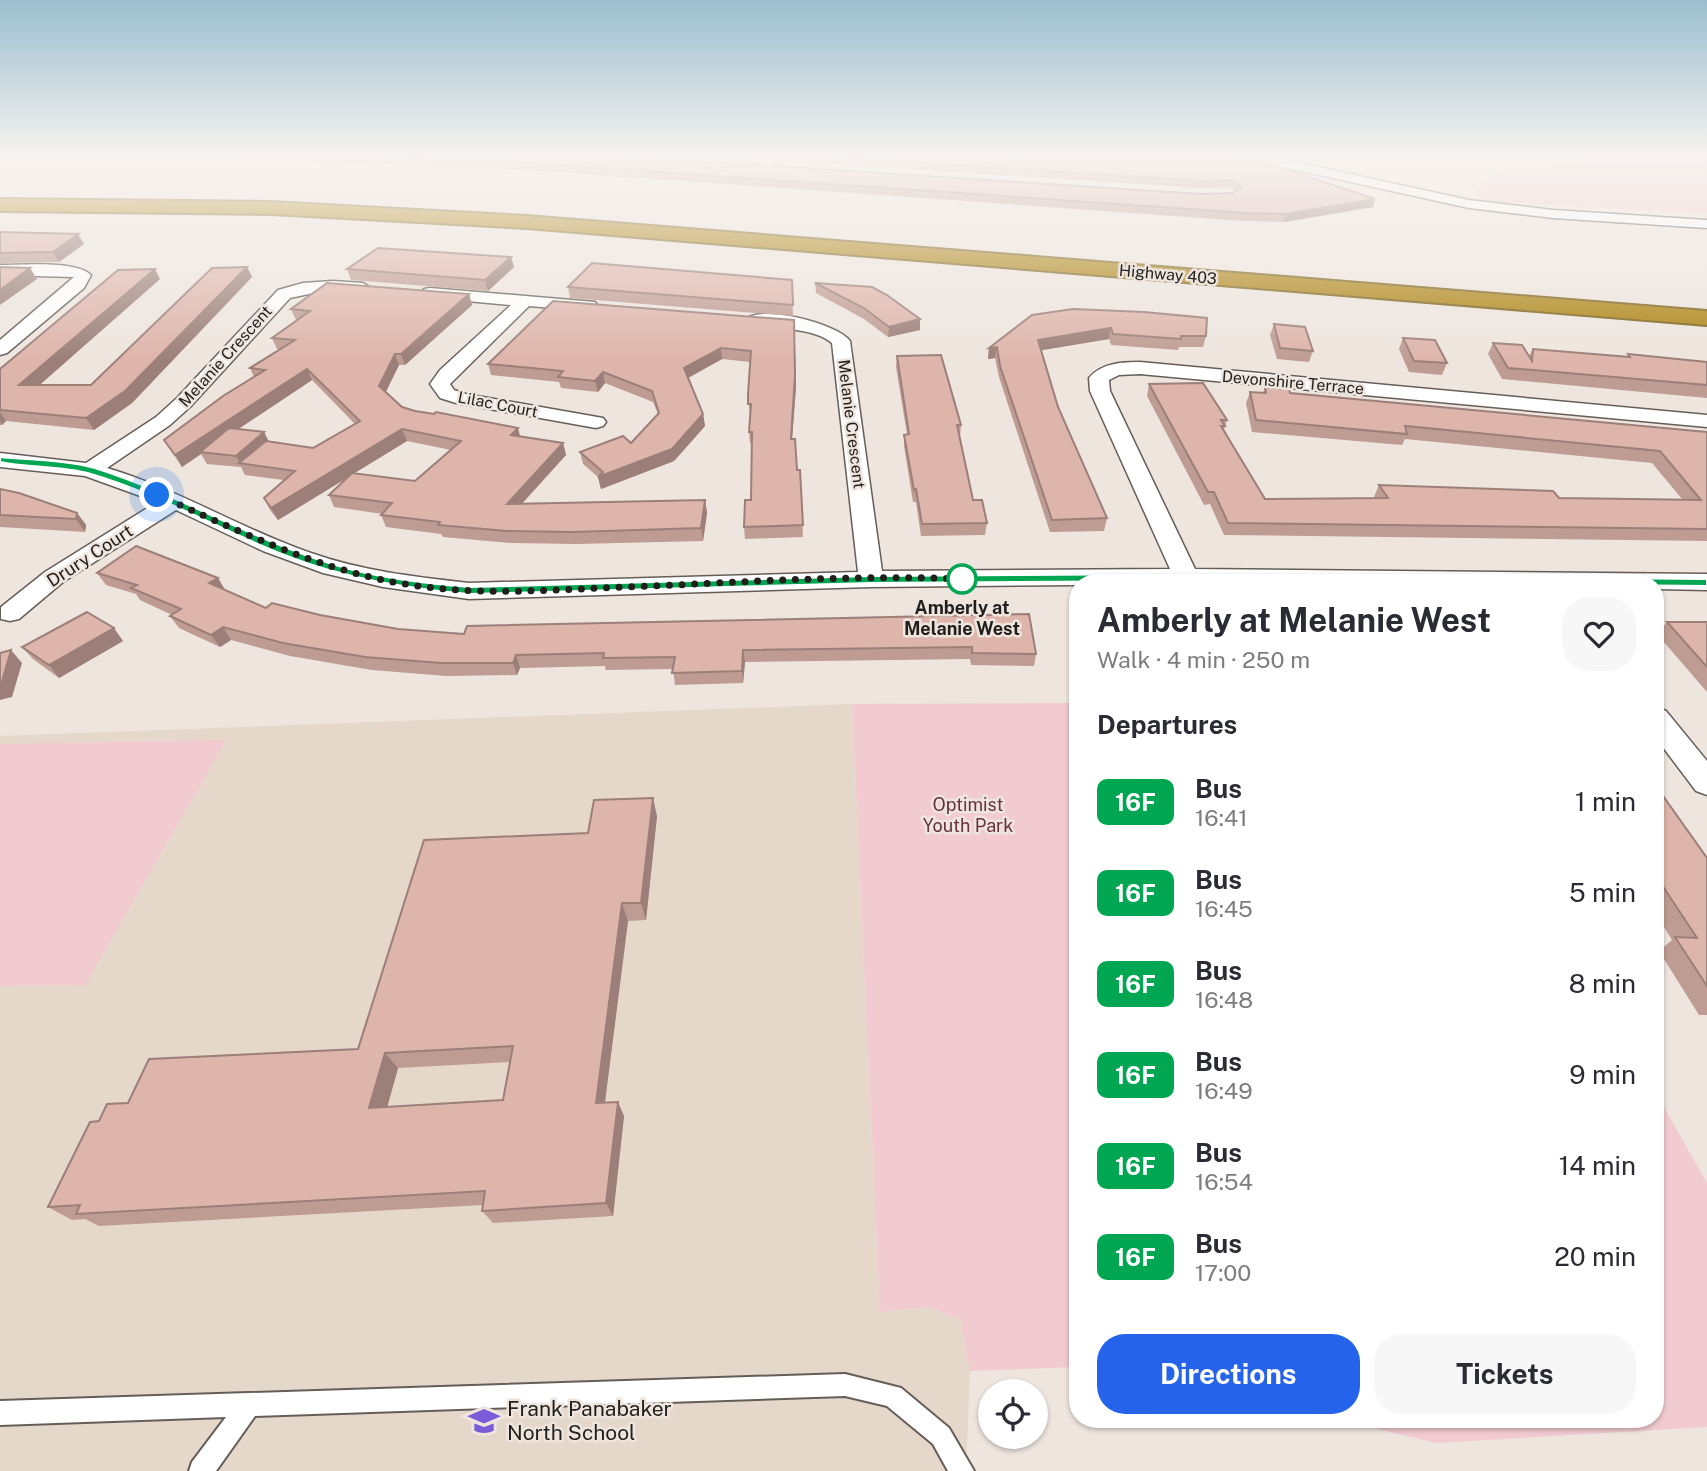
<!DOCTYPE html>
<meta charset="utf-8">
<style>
:root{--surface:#fff;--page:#f7f7f7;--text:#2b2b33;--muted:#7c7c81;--accent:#2563eb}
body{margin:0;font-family:"Public Sans",sans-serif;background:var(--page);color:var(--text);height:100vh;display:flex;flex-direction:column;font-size:26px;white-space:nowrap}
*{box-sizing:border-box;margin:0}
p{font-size:23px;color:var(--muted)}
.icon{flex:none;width:38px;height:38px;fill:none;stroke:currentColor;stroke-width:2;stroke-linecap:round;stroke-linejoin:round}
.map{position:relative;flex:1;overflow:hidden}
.details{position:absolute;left:1069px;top:574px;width:595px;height:854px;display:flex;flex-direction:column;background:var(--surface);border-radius:28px;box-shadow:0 2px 5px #0004}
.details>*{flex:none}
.badge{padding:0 14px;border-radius:10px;font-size:24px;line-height:46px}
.tools{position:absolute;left:978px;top:1379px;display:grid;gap:14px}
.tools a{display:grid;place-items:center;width:70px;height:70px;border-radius:50%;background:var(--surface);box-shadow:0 2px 5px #0004;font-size:35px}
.you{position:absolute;width:35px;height:35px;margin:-18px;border:5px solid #fff;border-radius:50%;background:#1a73e8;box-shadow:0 0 0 10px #1a73e833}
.map>.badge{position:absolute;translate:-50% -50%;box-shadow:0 0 0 4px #fff}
h2{padding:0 28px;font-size:26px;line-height:63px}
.round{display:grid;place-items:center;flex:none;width:74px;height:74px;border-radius:28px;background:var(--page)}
.overview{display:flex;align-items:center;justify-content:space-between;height:119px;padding:0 28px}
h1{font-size:33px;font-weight:700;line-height:52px}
.cta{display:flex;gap:14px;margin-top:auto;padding:14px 28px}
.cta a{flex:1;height:80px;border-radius:28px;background:var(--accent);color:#fff;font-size:28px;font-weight:700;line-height:80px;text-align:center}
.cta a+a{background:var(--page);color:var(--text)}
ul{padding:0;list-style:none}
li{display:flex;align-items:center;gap:21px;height:91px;padding:0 28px}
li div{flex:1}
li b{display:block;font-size:26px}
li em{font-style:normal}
li .badge{min-width:77px;font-weight:700;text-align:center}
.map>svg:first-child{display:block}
</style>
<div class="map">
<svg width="1707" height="1471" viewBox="0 0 1707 1471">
<rect width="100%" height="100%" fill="#eee5de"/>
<path fill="#e6d7cb" d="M 852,704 L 880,1312 L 929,1307 L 960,1319 L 970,1371 L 966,1471 L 0,1471 L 0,736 Z"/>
<g fill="#f2cbd1">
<path d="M 1584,156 L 1707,156 L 1707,214 L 1484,201 L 1473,188 L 1486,183 L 1495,169 L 1596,162 Z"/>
<path d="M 1078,703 L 1078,1367 L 970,1371 L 960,1319 L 929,1307 L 880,1312 L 852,704 Z"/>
<path d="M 226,740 L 85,985 L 0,986 L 0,744 Z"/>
<path d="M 1656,1093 L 1707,1183 L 1707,1427 L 1437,1443 L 1334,1419 L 1656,1419 Z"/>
</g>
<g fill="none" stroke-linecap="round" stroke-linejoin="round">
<g stroke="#655e58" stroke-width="4">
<path id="service" d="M 845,1374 L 901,1388 L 949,1428 L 974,1471 L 948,1471 L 933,1444 L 887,1406 L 845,1396 L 255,1416 L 216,1471 L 189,1471 L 192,1462 L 226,1417 L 0,1425 L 0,1401 Z"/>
</g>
<g stroke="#655e58" stroke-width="3">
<g id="minor">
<path d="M 767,156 L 780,156 L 771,169 L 761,169 L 759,166 Z"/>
<path d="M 1245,156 L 1268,156 L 1469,200 L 1553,210 L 1707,220 L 1707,228 L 1553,218 L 1469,208 L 1251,160 Z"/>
<path d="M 0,265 C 22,265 76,260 91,275 L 84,288 L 7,353 L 0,355 L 0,340 L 74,277 L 0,275 Z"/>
<path d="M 333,281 L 363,283 L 371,288 L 363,293 L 323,291 L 290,298 L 191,406 L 170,425 L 107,468 C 178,489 241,529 311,553 C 362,571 415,577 469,583 L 858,572 L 832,343 C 807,322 759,334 745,320 C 759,304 837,323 850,341 L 882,571 L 1170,569 L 1090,391 L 1089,378 C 1101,363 1122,362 1140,362 L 1707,415 L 1707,427 L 1140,374 L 1119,375 L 1109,380 L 1110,391 L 1195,569 L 1707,574 L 1707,590 L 1656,589 L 1656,583 L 1078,583 L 1078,585 L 871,587 L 469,599 L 383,587 L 323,573 L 263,551 L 176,510 L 63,582 L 19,619 L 10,621 L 1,619 L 1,607 L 45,572 L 157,502 L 85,476 L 0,467 L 0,453 L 86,463 L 156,417 L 177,398 L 278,290 L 303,283 Z"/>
<path d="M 430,288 L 595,302 L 598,306 L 589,311 L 529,306 L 450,384 L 454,390 L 466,394 L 603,418 L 606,422 L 603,426 L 596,428 L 456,403 L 440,398 L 430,384 L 440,370 L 511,305 L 424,297 L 422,293 L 424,289 Z"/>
<path d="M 1656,707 L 1666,711 L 1707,761 L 1707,795 L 1696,791 L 1656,738 Z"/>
</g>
</g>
<g stroke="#7b6015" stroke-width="4">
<path id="motorway" d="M 0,199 L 271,202 L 527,216 L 1707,311 L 1707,325 L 527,228 L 271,214 L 0,211 Z"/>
</g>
<use href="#service" fill="#fff" fill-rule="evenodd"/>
<use href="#minor" fill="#fff" fill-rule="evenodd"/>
<use href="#motorway" fill="#ac8312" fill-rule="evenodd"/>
</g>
<g fill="#bf9c93" fill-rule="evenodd">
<path d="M 199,156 L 620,156 L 1201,194 L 1232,193 L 1235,191 L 1230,187 L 1199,188 L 710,156 L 1221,156 L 1373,207 L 1284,222 L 1244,221 L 516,169 L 223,158 Z"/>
<path d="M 0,232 L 78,234 L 84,244 L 59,262 L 0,263 Z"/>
<path d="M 247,267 L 252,277 L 132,403 L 94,430 L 6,421 L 2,425 L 0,425 L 0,369 L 160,279 L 39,385 L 91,385 Z"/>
<path d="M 514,267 L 488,291 L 351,280 L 347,269 Z"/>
<path d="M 792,280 L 793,316 L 570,298 L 568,287 Z"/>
<path d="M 815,283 L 920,330 L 888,337 L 864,319 L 816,293 Z"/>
<path d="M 469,294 L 472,305 L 405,365 L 399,365 L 386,392 L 402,407 L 415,411 L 521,437 L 563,443 L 566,455 L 522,504 L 705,500 L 707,513 L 703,541 L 576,544 L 511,543 L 443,537 L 441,534 L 386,527 L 381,515 L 383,514 L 334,507 L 329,495 L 347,478 L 278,520 L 270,510 L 264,498 L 284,480 L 245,475 L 241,467 L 207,464 L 201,454 L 182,467 L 164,440 L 254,377 L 250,368 L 280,349 L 277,349 L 272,338 L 297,320 L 296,320 L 291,309 ZM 312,380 L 355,424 L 313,448 L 269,442 L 264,432 L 238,429 ZM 407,441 L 451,450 L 415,481 L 354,473 Z"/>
<path d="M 1032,315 L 1206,336 L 1203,347 L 1179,347 L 1178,350 L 1111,345 L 1109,339 L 1041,350 L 1058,407 L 1107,518 L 1104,531 L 1050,532 L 999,377 L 995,358 L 988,359 L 989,348 Z"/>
<path d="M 794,320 L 796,387 L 792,439 L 797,470 L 800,470 L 803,537 L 745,539 L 744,527 L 751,500 L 752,443 L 750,443 L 749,432 L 750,416 L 748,394 L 750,362 L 722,359 L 688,378 L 703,414 L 705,426 L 674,461 L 601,489 L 598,477 L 583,464 L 580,452 L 631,443 L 658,414 L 653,402 L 605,383 L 598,392 L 561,388 L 559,382 L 491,375 L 488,364 Z"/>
<path d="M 1274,324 L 1313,351 L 1309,362 L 1277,359 L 1270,335 Z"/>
<path d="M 1403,338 L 1447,363 L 1442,375 L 1409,372 L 1399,349 Z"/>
<path d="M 1493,343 L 1529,356 L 1533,349 L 1627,357 L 1628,354 L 1707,362 L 1707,398 L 1502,379 L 1488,354 Z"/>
<path d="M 897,356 L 961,425 L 960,437 L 973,500 L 987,523 L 985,535 L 921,536 L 916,502 L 913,502 L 904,446 L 904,435 L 907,434 L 896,367 Z"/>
<path d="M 1149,384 L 1227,420 L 1224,430 L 1265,499 L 1375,498 L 1374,497 L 1379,485 L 1559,498 L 1682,499 L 1652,463 L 1405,439 L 1402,445 L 1252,432 L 1246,403 L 1250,392 L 1263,393 L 1265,387 L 1290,393 L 1707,432 L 1707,541 L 1224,535 L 1210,504 L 1204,505 L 1147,396 Z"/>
<path d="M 0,489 L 77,513 L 86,525 L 85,532 L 0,527 Z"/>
<path d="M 97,573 L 218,578 L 225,590 L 266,608 L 320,615 L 398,629 L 464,634 L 1029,614 L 1036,654 L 1034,666 L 971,665 L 970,659 L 745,662 L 743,683 L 675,685 L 673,669 L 606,670 L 605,666 L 520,668 L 517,675 L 446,676 L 372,670 L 290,656 L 231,640 L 220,647 L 179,628 L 170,616 L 172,615 L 140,600 L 136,594 L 106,585 Z"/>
<path d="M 1667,622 L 1707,622 L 1707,692 L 1657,634 Z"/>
<path d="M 123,641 L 59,678 L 33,659 L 22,647 Z"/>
<path d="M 1656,786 L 1707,858 L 1707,1015 L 1699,1015 L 1659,951 L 1672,940 L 1656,914 Z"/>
<path d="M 657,816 L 646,920 L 628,921 L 605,1102 L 624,1116 L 613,1216 L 493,1223 L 482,1211 L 483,1205 L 99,1226 L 85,1219 L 72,1220 L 48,1207 L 99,1121 L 128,1103 L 358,1049 L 588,833 ZM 510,1062 L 503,1100 L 387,1107 L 398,1068 Z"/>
</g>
<g fill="#9b7f78">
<path d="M 1375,199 L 1373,207 L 1284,222 L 1286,214 Z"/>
<path d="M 78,234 L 84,244 L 59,262 L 53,252 Z"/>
<path d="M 511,257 L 514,267 L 488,291 L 485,280 Z"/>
<path d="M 247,267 L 252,277 L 132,403 L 94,430 L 86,418 Z"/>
<path d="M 30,268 L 37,279 L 0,305 L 0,290 Z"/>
<path d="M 155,269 L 160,279 L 26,397 L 19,385 Z"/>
<path d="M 469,294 L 472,305 L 405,365 L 401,354 Z"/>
<path d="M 920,319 L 920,330 L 888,337 L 889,327 Z"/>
<path d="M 794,320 L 796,387 L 791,451 L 791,439 Z"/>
<path d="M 1111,328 L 1109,339 L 1037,351 L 1038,340 Z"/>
<path d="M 997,347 L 995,358 L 988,359 L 989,348 Z"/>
<path d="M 721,348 L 722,359 L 686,379 L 684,368 Z"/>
<path d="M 395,354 L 399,365 L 383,397 L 379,386 Z"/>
<path d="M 307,369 L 312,380 L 204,452 L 200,452 L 201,454 L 182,467 L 175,455 Z"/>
<path d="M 603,372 L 605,383 L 598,392 L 595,381 Z"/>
<path d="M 0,412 L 6,421 L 2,425 L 0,421 Z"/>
<path d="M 703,414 L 705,426 L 674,461 L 601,489 L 598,477 Z"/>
<path d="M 518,428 L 521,440 L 511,435 Z"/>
<path d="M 402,429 L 407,441 L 278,520 L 271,508 Z"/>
<path d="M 264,432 L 270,444 L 240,463 L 236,456 Z"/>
<path d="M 563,443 L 566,455 L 510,516 L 507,504 Z"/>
<path d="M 705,500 L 707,513 L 703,541 L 701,528 Z"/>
<path d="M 77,513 L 86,525 L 85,532 L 76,519 Z"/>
<path d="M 218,578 L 225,590 L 209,583 Z"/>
<path d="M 223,627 L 231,640 L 220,647 L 211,635 Z"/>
<path d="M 114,628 L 123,641 L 59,678 L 49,665 Z"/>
<path d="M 11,650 L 22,663 L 12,697 L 0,700 L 0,685 Z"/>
<path d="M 743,650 L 745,662 L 743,683 L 742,671 Z"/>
<path d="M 516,655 L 520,668 L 517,675 L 513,663 Z"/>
<path d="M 653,798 L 657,816 L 646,920 L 641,903 Z"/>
<path d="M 622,903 L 628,921 L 603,1117 L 596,1103 Z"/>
<path d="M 385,1053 L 398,1068 L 383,1122 L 369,1108 Z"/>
<path d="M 618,1102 L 624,1116 L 613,1216 L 606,1203 Z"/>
</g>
<g fill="#deb5ab" stroke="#9b7f78" stroke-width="2" fill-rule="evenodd">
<path d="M 350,156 L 620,156 L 1201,194 L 1232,193 L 1242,187 L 1232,180 L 1201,181 L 818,156 L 1221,156 L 1264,162 L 1375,199 L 1286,214 L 1247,213 L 515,162 Z"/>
<path d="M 0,232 L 78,234 L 53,252 L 0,253 Z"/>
<path d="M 378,248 L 511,257 L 485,280 L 347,269 Z"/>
<path d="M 592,263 L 792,280 L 793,305 L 568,287 Z"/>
<path d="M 0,267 L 30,268 L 0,290 Z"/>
<path d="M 247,267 L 125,391 L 86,418 L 0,410 L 0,369 L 118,270 L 155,269 L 19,385 L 91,385 L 212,268 Z"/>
<path d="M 327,283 L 469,294 L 401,354 L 395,354 L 379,386 L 402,407 L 415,411 L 434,414 L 436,412 L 518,428 L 511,435 L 563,443 L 507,504 L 705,500 L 701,528 L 573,532 L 507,531 L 438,525 L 440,522 L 381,515 L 392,503 L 329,495 L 352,473 L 415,481 L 461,441 L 402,429 L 271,508 L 264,498 L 295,471 L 239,463 L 266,441 L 313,448 L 360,421 L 307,369 L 175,455 L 164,440 L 223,396 L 265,370 L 250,368 L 295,340 L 272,338 L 310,311 L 291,309 Z"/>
<path d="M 815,283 L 872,287 L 887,295 L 920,319 L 889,327 L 864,308 Z"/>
<path d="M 553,301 L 794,320 L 795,375 L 791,439 L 795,439 L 797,470 L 800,470 L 803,525 L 744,527 L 745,500 L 751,500 L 752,432 L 749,432 L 751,404 L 748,404 L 748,394 L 751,351 L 721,348 L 684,368 L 703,414 L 672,449 L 598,477 L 603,472 L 580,452 L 623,436 L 631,443 L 659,413 L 652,391 L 603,372 L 595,381 L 558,377 L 563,371 L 488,364 Z"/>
<path d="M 1073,309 L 1144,312 L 1207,318 L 1206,336 L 1181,336 L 1181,339 L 1113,334 L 1111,328 L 1038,340 L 1058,407 L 1107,518 L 1052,520 L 1000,366 L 997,347 L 989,348 L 1032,315 Z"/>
<path d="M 1274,324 L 1305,327 L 1313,351 L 1280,348 Z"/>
<path d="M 1403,338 L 1435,340 L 1447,363 L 1414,361 Z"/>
<path d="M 1493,343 L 1522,345 L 1532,361 L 1533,349 L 1630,357 L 1628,354 L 1707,362 L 1707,385 L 1508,368 Z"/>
<path d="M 941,355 L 961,425 L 957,425 L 973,500 L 982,500 L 987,523 L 922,524 L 916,489 L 914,490 L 904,435 L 909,434 L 897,356 Z"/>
<path d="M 1203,383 L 1227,420 L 1221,420 L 1225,426 L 1221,426 L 1265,499 L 1388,498 L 1379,485 L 1553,491 L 1559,498 L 1701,500 L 1660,451 L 1405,426 L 1407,434 L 1256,420 L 1250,392 L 1266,393 L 1265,387 L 1289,389 L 1290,393 L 1707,432 L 1707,529 L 1228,523 L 1214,492 L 1208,492 L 1149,384 Z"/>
<path d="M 229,428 L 264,432 L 236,456 L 200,452 Z"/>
<path d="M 0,489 L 19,493 L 77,513 L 76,519 L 0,515 Z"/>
<path d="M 136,546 L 218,578 L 209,583 L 266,608 L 272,603 L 320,615 L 398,629 L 464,634 L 467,626 L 1029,614 L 1036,654 L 972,653 L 972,647 L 743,650 L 742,671 L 672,673 L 675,657 L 603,658 L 604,653 L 516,655 L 513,663 L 441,663 L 365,657 L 283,643 L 223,627 L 211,635 L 170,616 L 181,609 L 131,588 L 137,585 L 97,573 Z"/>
<path d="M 87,612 L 114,628 L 49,665 L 22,647 Z"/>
<path d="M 1667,622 L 1707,622 L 1707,667 Z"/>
<path d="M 11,650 L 1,685 L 0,685 L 0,653 Z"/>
<path d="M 1656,786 L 1707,858 L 1707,986 L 1675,937 L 1697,938 L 1656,876 Z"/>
<path d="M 653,798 L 641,903 L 622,903 L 596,1103 L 618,1102 L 606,1203 L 482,1211 L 485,1191 L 76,1214 L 80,1205 L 48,1207 L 90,1122 L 99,1121 L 107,1104 L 128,1103 L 149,1059 L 358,1049 L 424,840 L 588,833 L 594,800 ZM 513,1046 L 503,1100 L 369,1108 L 385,1053 Z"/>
</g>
<linearGradient id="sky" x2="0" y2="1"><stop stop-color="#9bbece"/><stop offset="0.43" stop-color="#f7f3f0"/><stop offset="1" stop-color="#f7f3f0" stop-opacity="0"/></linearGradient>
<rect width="1707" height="362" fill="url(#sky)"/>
<path fill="#00a651" stroke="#fff" stroke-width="2" d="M 0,457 C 30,460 66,460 95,468 C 177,494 251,539 332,564 C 377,578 423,583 469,587 L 871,576 L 1186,574 L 1707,579 L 1707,586 L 1186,581 L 871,583 L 469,594 C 407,588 346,579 287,556 C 222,531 159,494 91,474 C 61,465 27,468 0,462 Z"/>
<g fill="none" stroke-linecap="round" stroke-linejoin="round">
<path stroke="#211e1b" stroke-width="7" stroke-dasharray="0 12.6" d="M 157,495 C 238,530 317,570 405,584 C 470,595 536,591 601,588 C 721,584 842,574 962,579"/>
</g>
<defs>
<g id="school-bare" transform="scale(2.415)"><path d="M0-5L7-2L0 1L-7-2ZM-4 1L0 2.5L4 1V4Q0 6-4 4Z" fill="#7a5cd7" stroke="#eee5de" stroke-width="2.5" paint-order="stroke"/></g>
</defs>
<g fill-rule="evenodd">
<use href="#school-bare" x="484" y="1421"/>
</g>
<circle fill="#fff" stroke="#00a651" stroke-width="3.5" cx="962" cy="579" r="14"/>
<g text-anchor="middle" stroke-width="5" stroke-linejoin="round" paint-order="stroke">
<g font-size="16" fill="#211e1b" stroke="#eee5de">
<text transform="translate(1168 274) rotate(5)" y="6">Highway 403</text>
<text transform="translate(225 356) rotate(-48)" y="6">Melanie Crescent</text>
<text transform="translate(1293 382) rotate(5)" y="6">Devonshire Terrace</text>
<text transform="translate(498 404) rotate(11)" y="6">Lilac Court</text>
<text transform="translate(852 424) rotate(83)" y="6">Melanie Crescent</text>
</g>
<g font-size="18" fill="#211e1b" stroke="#eee5de">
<text transform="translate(90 556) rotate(-33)" y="6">Drury Court</text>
</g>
<g font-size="18" font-weight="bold" fill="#211e1b" stroke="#eee5de">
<text x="962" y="614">Amberly at<tspan x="962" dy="21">Melanie West</tspan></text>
</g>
<g font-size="18" fill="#69313d" stroke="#eee5de">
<text x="968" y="811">Optimist<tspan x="968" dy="21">Youth Park</tspan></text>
</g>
<g font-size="21" fill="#211e1b" stroke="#eee5de" text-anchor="start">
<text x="507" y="1416">Frank Panabaker<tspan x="507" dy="24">North School</tspan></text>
</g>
</g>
</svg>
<div class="tools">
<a><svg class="icon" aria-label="locate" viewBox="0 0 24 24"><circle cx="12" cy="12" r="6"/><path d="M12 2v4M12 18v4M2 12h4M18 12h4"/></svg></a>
</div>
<div class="you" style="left:157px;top:495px"></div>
<section class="details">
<div class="overview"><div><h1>Amberly at Melanie West</h1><p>Walk · 4 min · 250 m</p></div><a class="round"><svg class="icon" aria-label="heart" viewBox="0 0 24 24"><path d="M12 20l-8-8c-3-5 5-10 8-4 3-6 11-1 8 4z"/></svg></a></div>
<h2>Departures</h2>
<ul>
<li><span class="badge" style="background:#00a651;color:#fff">16F</span><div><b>Bus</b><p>16:41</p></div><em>1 min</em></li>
<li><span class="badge" style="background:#00a651;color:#fff">16F</span><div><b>Bus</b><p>16:45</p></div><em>5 min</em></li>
<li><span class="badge" style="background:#00a651;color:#fff">16F</span><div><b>Bus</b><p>16:48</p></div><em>8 min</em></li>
<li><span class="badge" style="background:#00a651;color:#fff">16F</span><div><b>Bus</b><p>16:49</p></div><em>9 min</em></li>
<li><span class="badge" style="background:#00a651;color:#fff">16F</span><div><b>Bus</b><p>16:54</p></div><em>14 min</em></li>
<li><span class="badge" style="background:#00a651;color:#fff">16F</span><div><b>Bus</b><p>17:00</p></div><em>20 min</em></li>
</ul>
<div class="cta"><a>Directions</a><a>Tickets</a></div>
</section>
</div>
